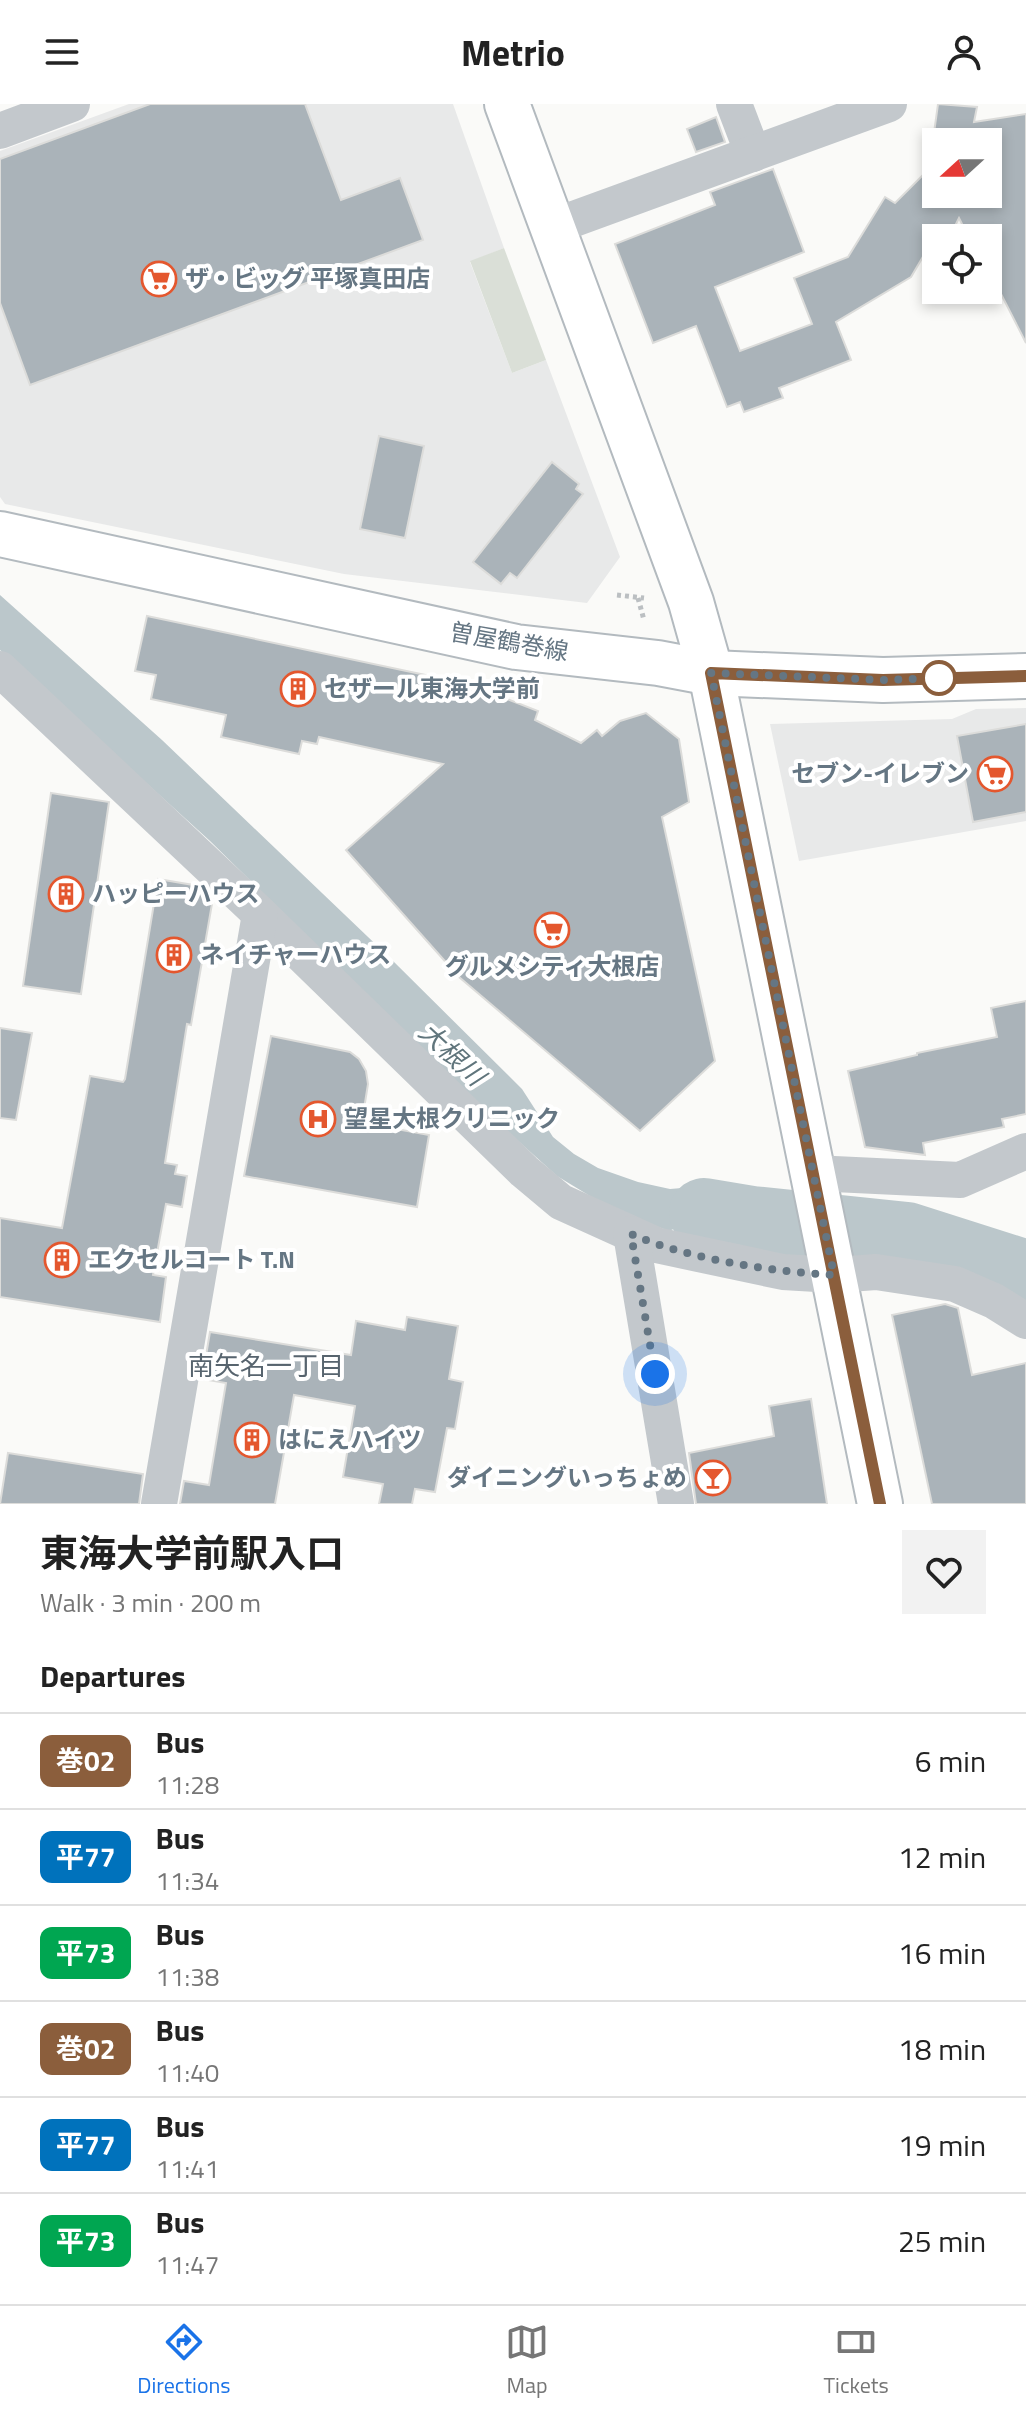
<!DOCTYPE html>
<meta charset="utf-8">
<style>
:root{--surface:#fff;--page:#f2f2f2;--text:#222;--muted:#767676;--line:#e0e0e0;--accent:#1a73e8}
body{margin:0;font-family:"Titillium Web","Noto Sans JP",sans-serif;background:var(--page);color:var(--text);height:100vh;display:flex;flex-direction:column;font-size:30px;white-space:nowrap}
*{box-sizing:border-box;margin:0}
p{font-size:26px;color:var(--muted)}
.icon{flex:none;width:44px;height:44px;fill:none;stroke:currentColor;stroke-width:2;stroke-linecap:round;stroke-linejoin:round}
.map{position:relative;height:1400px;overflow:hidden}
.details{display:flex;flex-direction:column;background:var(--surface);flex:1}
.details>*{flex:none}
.badge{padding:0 16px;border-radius:12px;font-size:28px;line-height:52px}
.needle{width:52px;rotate:249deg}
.fabs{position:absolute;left:922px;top:24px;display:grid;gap:16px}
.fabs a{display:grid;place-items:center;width:80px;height:80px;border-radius:0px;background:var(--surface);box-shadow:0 4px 12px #0003;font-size:40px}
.you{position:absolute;width:40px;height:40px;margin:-20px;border:6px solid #fff;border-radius:50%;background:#1a73e8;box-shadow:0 0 0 12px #1a73e833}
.map>.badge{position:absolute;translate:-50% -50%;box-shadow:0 0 0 4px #fff}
h2{padding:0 40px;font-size:30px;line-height:72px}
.round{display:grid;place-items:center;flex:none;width:84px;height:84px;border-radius:0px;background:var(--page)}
.overview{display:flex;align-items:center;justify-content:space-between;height:136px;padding:0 40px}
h1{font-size:38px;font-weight:700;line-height:60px}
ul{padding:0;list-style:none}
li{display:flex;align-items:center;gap:24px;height:96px;padding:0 40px;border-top:2px solid var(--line)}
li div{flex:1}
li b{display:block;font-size:30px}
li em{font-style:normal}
li .badge{min-width:88px;font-weight:700;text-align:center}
header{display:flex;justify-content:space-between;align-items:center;height:104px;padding:0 40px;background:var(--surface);font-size:36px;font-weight:700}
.tabs{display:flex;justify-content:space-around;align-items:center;height:112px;border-top:2px solid var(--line);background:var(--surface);font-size:22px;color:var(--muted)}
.tabs a{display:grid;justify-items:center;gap:4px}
.tabs .active{color:var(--accent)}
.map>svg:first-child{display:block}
</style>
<header><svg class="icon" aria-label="menu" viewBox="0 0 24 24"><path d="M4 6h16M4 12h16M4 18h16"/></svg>Metrio<svg class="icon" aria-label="person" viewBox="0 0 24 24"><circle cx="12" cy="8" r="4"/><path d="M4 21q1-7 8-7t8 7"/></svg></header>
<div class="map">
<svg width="1026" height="1400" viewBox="0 0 1026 1400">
<rect width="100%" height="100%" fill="#fafaf8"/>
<g fill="#e8e9e9">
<path d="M 129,0 L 453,0 L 504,144 L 470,158 L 512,269 L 546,256 L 620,453 L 587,499 L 344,470 L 5,400 L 0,393 L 0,47 Z"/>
<path d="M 1026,604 L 1026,717 L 799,757 L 770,620 L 952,615 L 976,605 Z"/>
</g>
<path fill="#dadfd7" d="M 504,144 L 546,256 L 512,269 L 470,157 Z"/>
<path fill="#bbc7cb" d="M 0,491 L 162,636 L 390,854 L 522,985 L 553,1033 L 574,1050 L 598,1064 L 638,1078 L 670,1085 L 706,1082 L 748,1091 L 855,1098 L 945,1109 L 986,1125 L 1026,1146 L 1026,1193 C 988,1173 953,1158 911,1150 L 909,1139 L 880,1121 L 870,1120 L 777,1126 C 740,1138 704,1110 669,1127 L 613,1106 L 557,1072 L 485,1007 L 210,737 L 0,546 Z"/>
<path fill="#fafaf8" d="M 766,1089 L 870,1096 L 875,1124 L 808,1124 L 775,1131 Z"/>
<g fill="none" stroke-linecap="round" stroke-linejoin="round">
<path stroke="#bbc7cb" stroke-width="70" d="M 704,1109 L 752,1117 L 907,1133 L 1026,1171"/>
</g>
<g fill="#aab3b9" stroke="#dcdcda" stroke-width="2" fill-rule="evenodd">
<path d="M 150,0 L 305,0 L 341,96 L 400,74 L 423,136 L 30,281 L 0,199 L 0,55 Z"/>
<path d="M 938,0 L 977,3 L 974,18 L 1026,10 L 1026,239 L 998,184 L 988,189 L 988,134 L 969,134 L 959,114 L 949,134 L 934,134 L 911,173 L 836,218 L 851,256 L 779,284 L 783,294 L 744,308 L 740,298 L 727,303 L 696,222 L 653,239 L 615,140 L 715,101 L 710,88 L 773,65 L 804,148 L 715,183 L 740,247 L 812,220 L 794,174 L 848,153 L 885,93 L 895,99 L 929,65 ZM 936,38 L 988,38 L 988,90 L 936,90 Z"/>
<path d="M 716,13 L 725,38 L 696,48 L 687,25 Z"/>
<path d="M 379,332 L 424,342 L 405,434 L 360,425 Z"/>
<path d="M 552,358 L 579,380 L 576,385 L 583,390 L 517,474 L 510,469 L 501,480 L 473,458 Z"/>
<path d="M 147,512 L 468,580 L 538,607 L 535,616 L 581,639 L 597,626 L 602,632 L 620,617 L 646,609 L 679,635 L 689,698 L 662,713 L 715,957 L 640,1027 L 459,873 L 346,746 L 443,660 L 319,633 L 317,640 L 302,637 L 299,650 L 221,633 L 226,611 L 151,595 L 156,571 L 135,567 Z"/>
<path d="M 1026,620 L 1026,708 L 973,718 L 957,632 Z"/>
<path d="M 51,689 L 109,698 L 81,890 L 23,882 Z"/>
<path d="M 158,775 L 199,782 L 201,788 L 213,794 L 191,921 L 187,920 L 165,1059 L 177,1061 L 175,1070 L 187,1072 L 182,1103 L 166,1100 L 153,1171 L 166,1173 L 160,1218 L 0,1193 L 0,1114 L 62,1124 L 90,972 L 123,978 L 125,975 Z"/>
<path d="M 1026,897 L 1026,1010 L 1002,1015 L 1004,1023 L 923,1039 L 925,1051 L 865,1043 L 848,967 L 917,951 L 917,949 L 997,933 L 991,904 Z"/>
<path d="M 0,924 L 32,929 L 16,1016 L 0,1014 Z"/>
<path d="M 271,932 L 350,948 L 359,955 L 366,967 L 368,980 L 364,1005 L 382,1009 L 380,1022 L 429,1031 L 417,1103 L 244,1072 Z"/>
<path d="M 945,1200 L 958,1204 L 972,1271 L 1026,1259 L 1026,1400 L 932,1400 L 892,1211 Z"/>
<path d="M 407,1213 L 458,1222 L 449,1275 L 463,1278 L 455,1325 L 447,1324 L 435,1388 L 415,1385 L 412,1400 L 379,1400 L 383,1380 L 343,1373 L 355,1302 L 294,1291 L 275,1400 L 180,1400 L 184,1377 L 209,1381 L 226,1279 L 202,1275 L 210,1228 L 351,1251 L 356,1217 L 405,1226 Z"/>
<path d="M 811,1295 L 827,1400 L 696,1400 L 689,1349 L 774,1332 L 769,1302 Z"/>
<path d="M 8,1349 L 143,1370 L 139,1400 L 0,1400 Z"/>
</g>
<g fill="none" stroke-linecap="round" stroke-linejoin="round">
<g stroke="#b3babf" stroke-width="48">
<g id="secondary">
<path d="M 507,0 L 691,498 L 711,569 L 880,1400"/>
<path d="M 0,430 L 516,543 L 658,559 L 711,569 L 883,576 L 1026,572"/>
</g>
</g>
<g stroke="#bbbfc2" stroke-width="5" stroke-dasharray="4 4" stroke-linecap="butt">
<path d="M 617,491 L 644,494"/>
<path d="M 638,494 L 644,516"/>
</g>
<g stroke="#c3c8cc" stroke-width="36">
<path d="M 734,0 L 753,50"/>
<path d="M 0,27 L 72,0"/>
<path d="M 552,123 L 889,0"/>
<path d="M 0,565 L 260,810 L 524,1067 L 561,1098 L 656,1141 L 783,1168 L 834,1171 L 876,1168 L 955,1180 L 994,1197 L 1026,1217"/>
<path d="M 813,1069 L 960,1076 L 1026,1047"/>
<path d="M 631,1130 L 676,1400"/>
<path d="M 159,1400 L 260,810"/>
</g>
<use href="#secondary" stroke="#fff" stroke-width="44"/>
</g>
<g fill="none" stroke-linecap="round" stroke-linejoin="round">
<g stroke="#fff" stroke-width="18">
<path id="line" d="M 880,1400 L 711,569 L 883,576 L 1026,572"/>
</g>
<use href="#line" stroke="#8b5e3c" stroke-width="12"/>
<path stroke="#657683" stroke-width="8" stroke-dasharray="0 14.4" d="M 655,1270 L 631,1130 C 688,1155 772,1168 834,1171 L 711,569 L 883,576 L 939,574"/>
</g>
<defs>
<g id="supermarket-ring" transform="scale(1.8)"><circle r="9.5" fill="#fff" stroke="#e4572e" stroke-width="1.5"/><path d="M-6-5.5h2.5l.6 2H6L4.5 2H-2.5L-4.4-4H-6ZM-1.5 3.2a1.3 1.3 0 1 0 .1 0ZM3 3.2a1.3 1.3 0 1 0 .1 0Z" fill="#e4572e"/></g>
<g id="building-ring" transform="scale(1.8)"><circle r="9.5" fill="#fff" stroke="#e4572e" stroke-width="1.5"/><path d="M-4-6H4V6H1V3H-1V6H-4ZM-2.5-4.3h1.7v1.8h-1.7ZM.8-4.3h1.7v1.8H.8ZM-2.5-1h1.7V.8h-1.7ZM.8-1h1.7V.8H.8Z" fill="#e4572e"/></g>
<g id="hospital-ring" transform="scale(1.8)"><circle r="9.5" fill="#fff" stroke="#e4572e" stroke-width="1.5"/><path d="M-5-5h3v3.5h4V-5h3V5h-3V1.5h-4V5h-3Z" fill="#e4572e"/></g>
<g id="bar-ring" transform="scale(1.8)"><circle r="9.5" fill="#fff" stroke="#e4572e" stroke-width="1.5"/><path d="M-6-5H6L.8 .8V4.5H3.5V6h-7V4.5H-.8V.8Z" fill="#e4572e"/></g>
</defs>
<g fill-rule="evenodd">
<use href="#supermarket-ring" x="159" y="175"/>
<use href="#building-ring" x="298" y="585"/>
<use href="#supermarket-ring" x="995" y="670"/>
<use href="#building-ring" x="66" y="790"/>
<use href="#supermarket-ring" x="552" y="826"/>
<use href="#building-ring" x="174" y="851"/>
<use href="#hospital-ring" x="318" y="1015"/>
<use href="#building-ring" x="62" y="1156"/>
<use href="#building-ring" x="252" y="1336"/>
<use href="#bar-ring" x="713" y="1374"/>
</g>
<circle fill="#fff" stroke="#8b5e3c" stroke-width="4" cx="939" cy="574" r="16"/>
<g text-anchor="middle" stroke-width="8" stroke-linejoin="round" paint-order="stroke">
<g font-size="24" font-weight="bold" fill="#657683" stroke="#fff" text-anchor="start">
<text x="185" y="183">ザ・ビッグ 平塚真田店</text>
<text x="324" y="593">セザール東海大学前</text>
<text x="969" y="678" text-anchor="end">セブン-イレブン</text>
<text x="92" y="798">ハッピーハウス</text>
<text x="200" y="859">ネイチャーハウス</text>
<text x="552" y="871" text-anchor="middle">グルメシティ大根店</text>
<text x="344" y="1023">望星大根クリニック</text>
<text x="88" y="1164">エクセルコート T.N</text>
<text x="278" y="1344">はにえハイツ</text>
<text x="687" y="1382" text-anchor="end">ダイニングいっちょめ</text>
</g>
<g font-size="24" fill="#657683" stroke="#fff">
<text transform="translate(509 538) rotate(10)" y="8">曽屋鶴巻線</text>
</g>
<g font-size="26" font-style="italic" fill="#60757c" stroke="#fff">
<text transform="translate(452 950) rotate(43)" y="9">大根川</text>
</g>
<g font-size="26" fill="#57646e" stroke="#fff">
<text x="266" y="1271">南矢名一丁目</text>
</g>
</g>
</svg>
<div class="fabs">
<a><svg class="needle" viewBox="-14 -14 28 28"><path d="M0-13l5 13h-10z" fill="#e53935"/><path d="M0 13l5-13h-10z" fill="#767676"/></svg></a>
<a><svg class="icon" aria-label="locate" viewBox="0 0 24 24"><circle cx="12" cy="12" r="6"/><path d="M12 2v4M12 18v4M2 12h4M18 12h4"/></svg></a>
</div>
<div class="you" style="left:655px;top:1270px"></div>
</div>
<section class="details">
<div class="overview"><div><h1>東海大学前駅入口</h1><p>Walk · 3 min · 200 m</p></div><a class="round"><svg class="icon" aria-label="heart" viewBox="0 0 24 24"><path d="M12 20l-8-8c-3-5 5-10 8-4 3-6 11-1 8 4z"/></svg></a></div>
<h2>Departures</h2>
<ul>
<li><span class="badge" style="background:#8b5e3c;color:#fff">巻02</span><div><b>Bus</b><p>11:28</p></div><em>6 min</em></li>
<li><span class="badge" style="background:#0072bc;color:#fff">平77</span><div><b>Bus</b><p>11:34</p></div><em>12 min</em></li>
<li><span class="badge" style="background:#00a651;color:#fff">平73</span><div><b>Bus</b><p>11:38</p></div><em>16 min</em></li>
<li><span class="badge" style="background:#8b5e3c;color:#fff">巻02</span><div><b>Bus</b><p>11:40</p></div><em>18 min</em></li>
<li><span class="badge" style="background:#0072bc;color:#fff">平77</span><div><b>Bus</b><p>11:41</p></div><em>19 min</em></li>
<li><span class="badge" style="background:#00a651;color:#fff">平73</span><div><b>Bus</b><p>11:47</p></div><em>25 min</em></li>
</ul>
</section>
<nav class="tabs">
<a class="active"><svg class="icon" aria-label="directions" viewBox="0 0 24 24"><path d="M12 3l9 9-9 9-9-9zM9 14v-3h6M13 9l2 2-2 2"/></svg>Directions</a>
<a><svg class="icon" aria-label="map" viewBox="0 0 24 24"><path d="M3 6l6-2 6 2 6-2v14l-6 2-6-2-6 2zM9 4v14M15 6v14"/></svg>Map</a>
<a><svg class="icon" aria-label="tickets" viewBox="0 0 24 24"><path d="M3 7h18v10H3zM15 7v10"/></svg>Tickets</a>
</nav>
